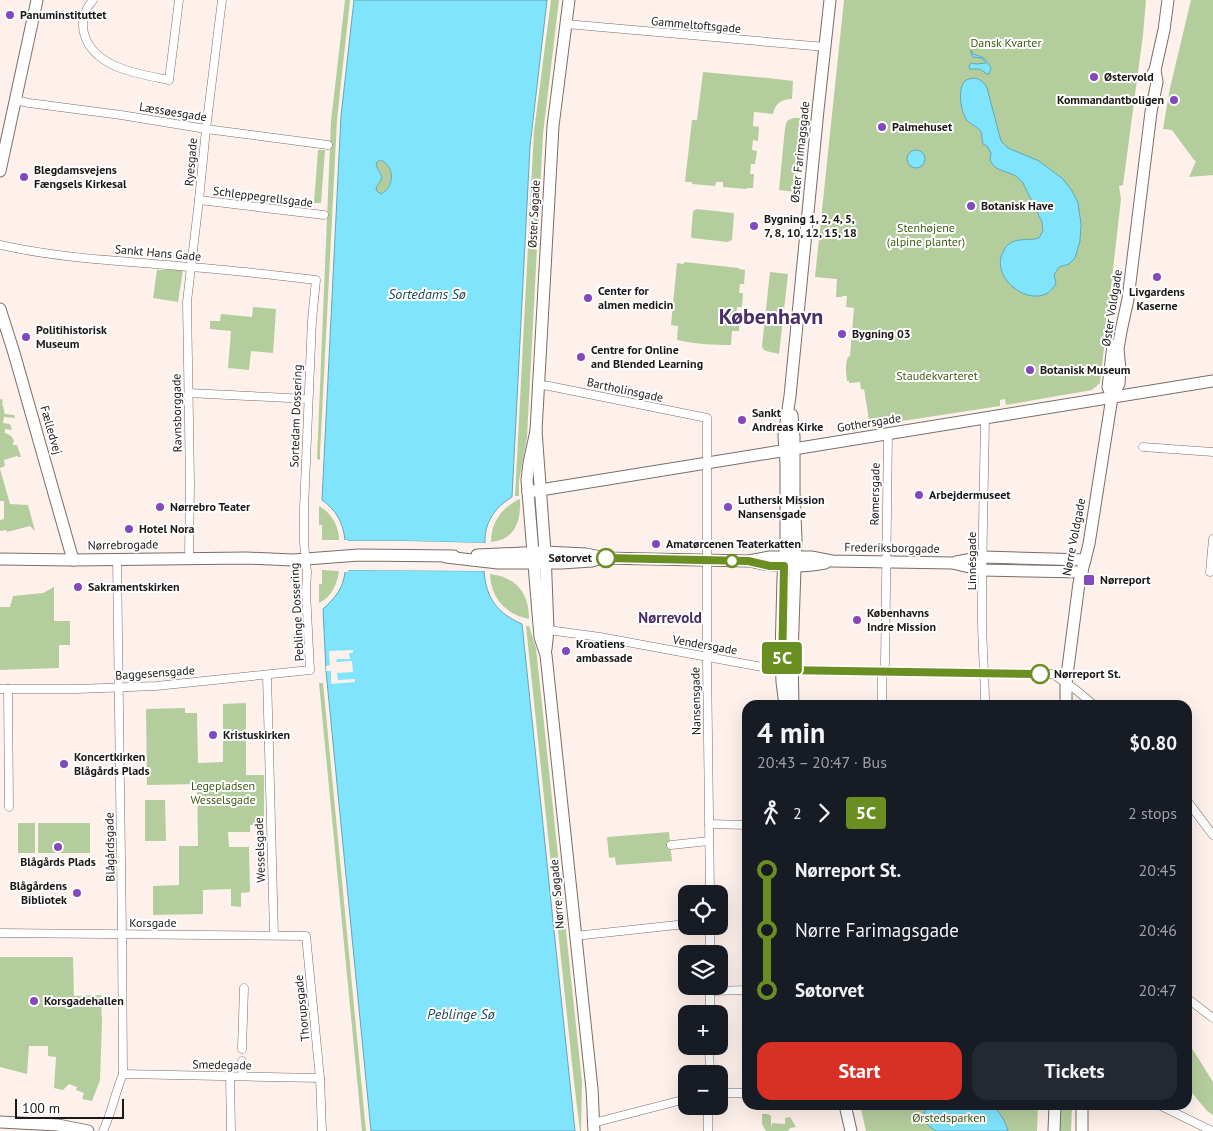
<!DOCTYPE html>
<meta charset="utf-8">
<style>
:root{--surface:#171b24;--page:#242831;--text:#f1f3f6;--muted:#9ea1a6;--accent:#d93025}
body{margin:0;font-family:"PT Sans",sans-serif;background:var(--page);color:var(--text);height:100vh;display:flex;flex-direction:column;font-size:19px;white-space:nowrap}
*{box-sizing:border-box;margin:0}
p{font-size:16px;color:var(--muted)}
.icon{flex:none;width:28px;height:28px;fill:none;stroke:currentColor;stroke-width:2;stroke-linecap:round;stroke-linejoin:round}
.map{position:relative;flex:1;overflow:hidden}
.sheet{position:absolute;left:742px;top:700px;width:450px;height:410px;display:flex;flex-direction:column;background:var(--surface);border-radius:15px;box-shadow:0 5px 20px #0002}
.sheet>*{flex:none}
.badge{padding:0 10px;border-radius:4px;font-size:18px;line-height:32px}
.fabs{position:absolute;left:678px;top:885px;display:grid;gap:10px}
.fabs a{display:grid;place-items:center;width:50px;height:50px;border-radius:10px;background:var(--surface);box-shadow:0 5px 20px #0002;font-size:25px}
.scale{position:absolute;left:15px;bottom:12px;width:109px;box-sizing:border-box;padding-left:5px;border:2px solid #1c1816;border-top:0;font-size:14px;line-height:18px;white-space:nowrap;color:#1c1816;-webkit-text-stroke:4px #fff;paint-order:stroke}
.map>.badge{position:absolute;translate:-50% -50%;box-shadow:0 0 0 2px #fff}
.legs{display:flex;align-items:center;gap:8px;height:55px;padding:0 15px;font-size:16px}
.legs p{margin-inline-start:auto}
.head{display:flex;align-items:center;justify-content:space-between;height:85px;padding:0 15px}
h1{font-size:28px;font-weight:700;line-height:38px}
.cta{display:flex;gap:10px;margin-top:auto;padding:10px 15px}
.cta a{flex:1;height:58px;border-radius:15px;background:var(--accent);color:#fff;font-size:20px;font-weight:700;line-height:58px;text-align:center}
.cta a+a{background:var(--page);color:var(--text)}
ul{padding:0 15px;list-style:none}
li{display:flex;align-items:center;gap:18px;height:60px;font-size:19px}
li i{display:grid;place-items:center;width:8px;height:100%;margin:0 6px;background:currentColor}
li i::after{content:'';width:12px;height:12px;margin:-6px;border:4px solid;border-radius:50%;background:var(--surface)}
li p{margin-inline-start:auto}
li:first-child i{background:linear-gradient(#0000 50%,currentColor 0)}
li:last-child i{background:linear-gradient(currentColor 50%,#0000 0)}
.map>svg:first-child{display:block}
</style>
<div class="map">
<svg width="1213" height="1131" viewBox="0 0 1213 1131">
<rect width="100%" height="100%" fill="#fef1eb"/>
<g fill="#b4cd9d">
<path d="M 345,0 L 350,0 L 337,120 L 320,453 L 320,460 L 317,459 L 331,121 Z"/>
<path d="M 551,0 L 559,0 L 543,134 L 527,437 L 519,481 L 519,496 L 515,496 L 534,131 Z"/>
<path d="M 844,0 L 1146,0 L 1143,35 L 1123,185 L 1119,186 L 1121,199 L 1100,383 L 1092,390 L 1006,405 L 1005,399 L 1000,400 L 1000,406 L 870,426 L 864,389 L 861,390 L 860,382 L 849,383 L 849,381 L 847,381 C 846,372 845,364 848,357 L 850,356 L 854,308 L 846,307 L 847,296 L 842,296 L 842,297 L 836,297 L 837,279 L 815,277 Z"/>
<path d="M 1191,0 L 1213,0 L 1213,175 L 1189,177 L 1196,161 L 1194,160 L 1172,130 L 1163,129 L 1170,88 Z"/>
<path d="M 703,72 L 768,78 L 793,81 L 792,99 C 781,99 775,104 773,114 L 754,112 L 753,126 L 759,127 L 758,141 L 753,140 L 752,150 L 757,151 L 755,164 L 751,164 L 750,174 L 754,174 L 753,188 L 747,188 L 746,189 L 723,187 L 723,182 L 716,182 L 715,186 L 692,184 L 692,182 L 685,182 L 692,120 L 697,120 Z"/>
<path d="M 793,118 L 803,118 L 796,192 L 779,190 L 785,128 L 787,121 Z"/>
<path d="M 318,150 L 325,150 L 321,203 L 314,203 Z"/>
<path d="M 380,160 C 395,165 395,187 381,194 L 379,193 L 376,190 L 376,187 L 379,184 L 380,171 L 376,167 L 376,163 Z"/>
<path d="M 697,209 L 733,213 L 734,215 L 732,240 L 727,242 L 692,238 L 691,236 L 693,211 Z"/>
<path d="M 684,262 L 739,268 L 739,269 L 745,270 L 744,284 L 740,284 L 739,293 L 743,293 L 742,307 L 737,307 L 736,317 L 740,317 L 739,331 L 732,331 L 731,345 C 712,345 695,344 677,340 L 678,326 L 671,325 L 677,263 L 684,264 Z"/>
<path d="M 157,270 L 183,270 L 178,302 L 153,298 Z"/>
<path d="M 770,272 L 788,274 L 779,354 L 766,351 L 763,349 L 762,346 Z"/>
<path d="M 253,307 L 276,309 L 273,353 L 251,351 L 249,370 L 228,368 L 231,331 L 210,329 L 210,321 L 220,321 L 221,314 L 252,317 Z"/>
<path d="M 0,399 L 2,399 L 3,403 L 2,403 L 5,414 L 14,415 L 15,417 L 14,418 L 4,417 L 3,423 L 10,424 L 12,430 L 5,429 L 5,433 C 11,435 13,437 14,442 L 13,443 L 13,445 L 17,445 L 21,457 L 18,457 L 17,456 L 4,460 L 5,466 L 0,468 Z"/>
<path d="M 0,469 L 10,504 L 28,505 L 35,531 L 30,526 L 7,532 L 6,530 L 0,531 L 0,520 L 4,519 L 4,501 L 0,501 Z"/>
<path d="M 519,499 L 520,500 C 521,521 515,540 491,542 C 491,522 502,508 519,499 Z"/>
<path d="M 319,506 C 331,513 339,525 339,540 L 322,540 L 322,525 L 319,525 Z"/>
<path d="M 322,570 L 339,571 C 337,584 332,597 319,603 L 319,584 L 322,584 Z"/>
<path d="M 490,574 C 516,577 529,593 529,619 C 505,614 491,598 490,574 Z"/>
<path d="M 54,587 L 54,621 L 70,621 L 70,645 L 59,645 L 59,668 L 0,670 L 0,607 L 10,607 L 13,596 L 43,593 Z"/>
<path d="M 526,626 L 529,626 L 536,648 L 582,1082 L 581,1131 L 580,1131 L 574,1082 Z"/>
<path d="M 319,683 L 323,683 L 366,1131 L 362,1131 Z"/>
<path d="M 246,703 L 246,775 L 264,775 L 264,825 L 250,825 L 250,832 L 228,832 L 229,847 L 249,847 L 250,892 L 241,893 L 241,907 L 231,906 L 231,889 L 203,890 L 203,914 L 153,915 L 153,886 L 179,885 L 179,846 L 198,846 L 197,784 L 147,785 L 146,709 L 185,708 L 185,713 L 197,713 L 198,763 L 223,762 L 223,704 Z"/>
<path d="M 145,800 L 165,800 L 166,841 L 145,841 Z"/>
<rect x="18" y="823" width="17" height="30"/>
<rect x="38" y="823" width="52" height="30"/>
<path d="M 669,832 L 672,861 L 616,865 L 615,857 L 609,858 L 607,837 Z"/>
<path d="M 0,957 L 73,957 L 74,996 L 101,995 L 102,1023 L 100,1080 L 92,1101 L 82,1099 L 84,1093 L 76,1090 L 77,1087 L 69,1084 L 63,1090 L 54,1088 L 56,1057 L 48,1056 L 48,1046 L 29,1046 L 27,1074 L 0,1067 Z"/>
<path d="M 1188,1042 L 1213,1082 L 1213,1115 L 1207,1111 L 1188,1088 Z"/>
<path d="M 860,1105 L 1038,1105 L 1037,1131 L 866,1131 Z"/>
<path d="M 1060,1105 L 1072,1105 L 1071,1131 L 1059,1131 Z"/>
<path d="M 762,1114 L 768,1114 L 771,1116 L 771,1124 L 772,1127 L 772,1123 L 785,1124 L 785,1118 L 790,1117 L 796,1127 L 790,1128 L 788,1131 L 766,1131 L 762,1124 Z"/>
</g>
<g fill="#7fe4fc" stroke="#61a7b7" fill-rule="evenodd">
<path d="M 354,0 L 547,0 L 530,146 L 512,497 C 495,507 484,523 485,543 L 405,541 L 348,541 L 348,540 L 345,540 C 343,522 336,510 322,500 L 341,116 ZM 380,160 C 395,165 395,187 381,194 L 379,193 L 376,190 C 376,185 381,182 382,177 L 376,165 L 377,162 Z"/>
<path d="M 971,50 L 973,54 C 987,59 983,56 991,68 L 989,74 L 987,74 L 980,69 L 970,69 L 969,67 L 970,64 L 972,63 L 976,64 L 986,63 L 982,58 L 973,57 L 971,53 Z"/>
<path d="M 973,78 C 979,78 984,82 987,88 L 1001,141 L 1008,148 L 1039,161 L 1063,179 L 1072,191 L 1078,203 L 1081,224 L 1080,241 L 1075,258 L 1069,264 L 1059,267 L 1054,275 L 1056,283 C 1042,313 994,286 1001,257 C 1003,251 1006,245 1012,242 C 1021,238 1030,241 1039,238 L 1043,231 L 1042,222 L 1023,183 C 1014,171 1005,174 995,167 C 993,165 991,162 990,160 L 991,153 L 987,146 L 983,144 C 982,141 982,135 981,132 C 978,126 970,125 966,119 C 961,111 957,89 965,81 C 967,79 970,79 973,78 Z"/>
<circle cx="916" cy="159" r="9"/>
<path d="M 348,570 L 484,571 C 486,598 497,613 522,624 L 575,1131 L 371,1131 L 326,671 L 323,609 C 335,598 343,589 345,572 L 347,572 Z"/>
<path d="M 928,1105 L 992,1105 C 1000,1112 1005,1121 1008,1131 L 936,1131 C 923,1122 920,1119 928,1105 Z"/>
</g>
<g fill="#fef1eb">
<path d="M 345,540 L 348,540 L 348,541 L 405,541 L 485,543 L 485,545 L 405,543 L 348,544 L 345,542 Z"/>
<path d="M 348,568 L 484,568 L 484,571 L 348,570 L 348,572 L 345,572 L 345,569 Z"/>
<path d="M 353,650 L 353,653 L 349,653 L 350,659 L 337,659 L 336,662 L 352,661 L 353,672 L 337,673 L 338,680 L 355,679 L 355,682 L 331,684 L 331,671 L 326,671 L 326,666 L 330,665 L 329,651 Z"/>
</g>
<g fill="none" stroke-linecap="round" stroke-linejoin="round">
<g stroke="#786d68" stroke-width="9">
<g id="street">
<path d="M 93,0 C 85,9 81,21 84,33 C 93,68 139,74 169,80 L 179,0"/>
<path d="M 566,24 L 825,47"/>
<path d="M 15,100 L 29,103 L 121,115 L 206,129 L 328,145"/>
<path d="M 199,200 L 324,215"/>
<path d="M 0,245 C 62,259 127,261 190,267 C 232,270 274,275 316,280 L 312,320 L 304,508 L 304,543 L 307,572 L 306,592 L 310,670 L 156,686 L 77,689 L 0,689"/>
<path d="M 539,385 L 549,386 L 707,418 L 707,660 L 710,894"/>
<path d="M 189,393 L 308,399"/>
<path d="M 1143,447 L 1213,452"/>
<path d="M 189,558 L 190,483 L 187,302 L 191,267 L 199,200 L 206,129 L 222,0"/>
<path d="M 1210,572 L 1213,539"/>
<path d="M 548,630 L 600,637 L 778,670 L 802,670 L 1053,674 L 1076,690 L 1094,705"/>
<path d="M 267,675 L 274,935"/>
<path d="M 8,689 L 9,807"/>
<path d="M 882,705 L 882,674 L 885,664 L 888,434"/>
<path d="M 985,705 C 985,676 982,647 982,617 C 982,551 984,484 985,418"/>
<path d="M 1188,802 L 1213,835"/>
<path d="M 709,824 L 748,825"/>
<path d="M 671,845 L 709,841"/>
<path d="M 0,933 L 306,936 L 320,1078 L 322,1131"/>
<path d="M 575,936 L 686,924"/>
<path d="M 710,954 L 710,926"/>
<path d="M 710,991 L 748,990"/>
<path d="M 1188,999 L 1213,1018"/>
<path d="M 710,1014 L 710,986"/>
<path d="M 709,1046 L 710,1074"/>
<path d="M 242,1049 L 244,988"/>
<path d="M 242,1061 L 243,1076"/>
<path d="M 123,1074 L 320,1078"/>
<path d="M 230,1076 L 231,1131"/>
<path d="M 719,1093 L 748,1093"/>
<path d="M 1159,1105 L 1212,1131"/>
<path d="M 593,1123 L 686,1099"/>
<path d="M 103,1131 C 112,1112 115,1093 123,1074 L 122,934 L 117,559"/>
<path d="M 708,1131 L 708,1115 L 710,1106"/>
</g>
</g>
<g stroke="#786d68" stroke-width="13">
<g id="secondary">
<path d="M 1152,75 L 1155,70 L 1164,30 L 1168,0"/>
<path d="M 0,171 L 37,0"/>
<path d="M 0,309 L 14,353 L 73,560"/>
<path d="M 1112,397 L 1108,387 L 1113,345"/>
<path d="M 792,415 L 794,437 L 794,493 L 796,539 L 792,656 L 793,705"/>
<path d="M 536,431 L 529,463 L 527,480 L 540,637 L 546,655 C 562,800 576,945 592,1089 C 593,1103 593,1117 594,1131"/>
<path d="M 528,492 L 1213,381"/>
<path d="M 477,555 L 545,552 L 586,554 L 596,556"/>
<path d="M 446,557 L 498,563 L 561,563 L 592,561 L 602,558 L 748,561 L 770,557 L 811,557 L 832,561 L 952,563 L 982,570 L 1082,572"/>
<path d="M 0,559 L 73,560 L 247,558 L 293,560 L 359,555 L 454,556"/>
<path d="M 754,562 C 778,568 802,567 825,563"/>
<path d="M 956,562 L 983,557 L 1085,560"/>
<path d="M 546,649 L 548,630 L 545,552 L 536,431 L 553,126 L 569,0"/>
<path d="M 785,705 L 782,682 L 781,656 L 783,577 L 786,540 L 786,463 L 784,436 L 790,396 L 818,110 L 830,0"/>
<path d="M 1066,705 L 1066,683 L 1079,583 L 1089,544 L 1112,397 L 1119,384 L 1120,370 L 1118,349 L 1121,331 L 1128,299 L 1151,112 L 1157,82 L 1155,70"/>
<path d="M 845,1105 L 851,1131"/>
<path d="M 0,1122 L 58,1125 L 88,1131"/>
<path d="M 1054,1131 L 1055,1105"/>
<path d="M 1082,1131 L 1082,1105"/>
</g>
</g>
<use href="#street" stroke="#fff" stroke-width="8"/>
<use href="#secondary" stroke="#fff" stroke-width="11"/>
</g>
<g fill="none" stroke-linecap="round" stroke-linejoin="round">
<g stroke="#fff" stroke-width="11">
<path id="line-1" d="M 606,558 L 748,561 L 770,566 L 784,566 L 782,670 L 1040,674"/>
</g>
<use href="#line-1" stroke="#6b8e23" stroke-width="8"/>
</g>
<g fill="#8348be" stroke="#fff" stroke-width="2">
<circle cx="10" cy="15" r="5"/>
<circle cx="1094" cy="77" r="5"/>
<circle cx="1174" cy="100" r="5"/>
<circle cx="882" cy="127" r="5"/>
<circle cx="24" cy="177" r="5"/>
<circle cx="971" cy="206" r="5"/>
<circle cx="754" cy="226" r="5"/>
<circle cx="1157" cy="277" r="5"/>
<circle cx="588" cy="298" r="5"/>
<circle cx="842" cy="334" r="5"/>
<circle cx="26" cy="337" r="5"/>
<circle cx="581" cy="357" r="5"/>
<circle cx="1030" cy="370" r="5"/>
<circle cx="742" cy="420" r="5"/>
<circle cx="919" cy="495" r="5"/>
<circle cx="160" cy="507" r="5"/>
<circle cx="728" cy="507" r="5"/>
<circle cx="129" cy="529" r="5"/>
<circle cx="656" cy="544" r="5"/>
<rect x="1083" y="574" width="12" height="12" rx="2.5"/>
<circle cx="78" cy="587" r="5"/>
<circle cx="857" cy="620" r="5"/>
<circle cx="566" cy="651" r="5"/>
<circle cx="213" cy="735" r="5"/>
<circle cx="64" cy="764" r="5"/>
<circle cx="58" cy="847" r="5"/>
<circle cx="77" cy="893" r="5"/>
<circle cx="34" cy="1001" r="5"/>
</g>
<g fill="#fff" stroke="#6b8e23" stroke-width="2.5">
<circle cx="606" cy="558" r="9"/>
<circle cx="732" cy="561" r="6"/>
<circle cx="1040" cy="674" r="9"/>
</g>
<g text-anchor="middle" stroke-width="4" stroke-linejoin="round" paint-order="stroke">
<g font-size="12" font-weight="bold" fill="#1c1816" stroke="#fff" text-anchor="start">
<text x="20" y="19">Panuminstituttet</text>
<text x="1104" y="81">Østervold</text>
<text x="1164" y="104" text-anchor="end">Kommandantboligen</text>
<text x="892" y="131">Palmehuset</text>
<text x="34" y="174">Blegdamsvejens<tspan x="34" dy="14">Fængsels Kirkesal</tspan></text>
<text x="981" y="210">Botanisk Have</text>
<text x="764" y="223">Bygning 1, 2, 4, 5,<tspan x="764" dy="14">7, 8, 10, 12, 15, 18</tspan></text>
<text x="598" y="295">Center for<tspan x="598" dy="14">almen medicin</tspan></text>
<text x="1157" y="296" text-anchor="middle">Livgardens<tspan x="1157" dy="14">Kaserne</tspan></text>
<text x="36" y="334">Politihistorisk<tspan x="36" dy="14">Museum</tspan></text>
<text x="852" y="338">Bygning 03</text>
<text x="591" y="354">Centre for Online<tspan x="591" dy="14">and Blended Learning</tspan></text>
<text x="1040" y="374">Botanisk Museum</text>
<text x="752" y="417">Sankt<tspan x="752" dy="14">Andreas Kirke</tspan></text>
<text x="929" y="499">Arbejdermuseet</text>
<text x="738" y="504">Luthersk Mission<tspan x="738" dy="14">Nansensgade</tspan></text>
<text x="170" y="511">Nørrebro Teater</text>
<text x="139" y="533">Hotel Nora</text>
<text x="666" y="548">Amatørcenen Teaterkatten</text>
<text x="1100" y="584">Nørreport</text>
<text x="88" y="591">Sakramentskirken</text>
<text x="867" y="617">Københavns<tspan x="867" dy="14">Indre Mission</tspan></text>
<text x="576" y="648">Kroatiens<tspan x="576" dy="14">ambassade</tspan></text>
<text x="223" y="739">Kristuskirken</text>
<text x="74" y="761">Koncertkirken<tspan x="74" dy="14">Blågårds Plads</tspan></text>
<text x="58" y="866" text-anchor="middle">Blågårds Plads</text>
<text x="67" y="890" text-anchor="end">Blågårdens<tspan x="67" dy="14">Bibliotek</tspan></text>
<text x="44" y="1005">Korsgadehallen</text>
</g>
<g font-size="12" fill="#1c1816" stroke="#fff">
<text transform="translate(696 25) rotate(5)" y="4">Gammeltoftsgade</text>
<text transform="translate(173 112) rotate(9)" y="4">Læssøesgade</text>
<text transform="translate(800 152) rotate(-84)" y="4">Øster Farimagsgade</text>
<text transform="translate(191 162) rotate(-85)" y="4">Ryesgade</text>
<text transform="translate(263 197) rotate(7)" y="4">Schleppegrellsgade</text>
<text transform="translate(534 214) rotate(-87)" y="4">Øster Søgade</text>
<text transform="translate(158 253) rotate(5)" y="4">Sankt Hans Gade</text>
<text transform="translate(1112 308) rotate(-81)" y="4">Øster Voldgade</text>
<text transform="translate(625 390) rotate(12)" y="4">Bartholinsgade</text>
<text transform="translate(177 413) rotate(-91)" y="4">Ravnsborggade</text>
<text transform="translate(296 416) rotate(-88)" y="4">Sortedam Dossering</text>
<text transform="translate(869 423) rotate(-9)" y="4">Gothersgade</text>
<text transform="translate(51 430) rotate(74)" y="4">Fælledvej</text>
<text transform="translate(875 494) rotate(-89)" y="4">Rømersgade</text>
<text transform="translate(1074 537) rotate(-79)" y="4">Nørre Voldgade</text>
<text transform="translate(123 545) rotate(-1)" y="4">Nørrebrogade</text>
<text transform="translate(892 548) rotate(1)" y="4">Frederiksborggade</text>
<text transform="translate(972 561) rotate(-90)" y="4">Linnésgade</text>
<text transform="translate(297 612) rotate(-93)" y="4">Peblinge Dossering</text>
<text transform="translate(705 645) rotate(10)" y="4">Vendersgade</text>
<text transform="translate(155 673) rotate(-4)" y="4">Baggesensgade</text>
<text transform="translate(696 701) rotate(-91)" y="4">Nansensgade</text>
<text transform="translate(110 847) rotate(-91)" y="4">Blågårdsgade</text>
<text transform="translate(260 850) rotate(-92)" y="4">Wesselsgade</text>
<text transform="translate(557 894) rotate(-95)" y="4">Nørre Søgade</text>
<text x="153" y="927">Korsgade</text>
<text transform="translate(302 1008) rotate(-96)" y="4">Thorupsgade</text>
<text transform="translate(222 1065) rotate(1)" y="4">Smedegade</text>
</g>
<g font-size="12" fill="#3c5b12" stroke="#fff">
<text x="1006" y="47">Dansk Kvarter</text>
<text x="926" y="232">Stenhøjene<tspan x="926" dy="14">(alpine planter)</tspan></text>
<text x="937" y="380">Staudekvarteret</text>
<text x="223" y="790">Legepladsen<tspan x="223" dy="14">Wesselsgade</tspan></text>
<text x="949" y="1122">Ørstedsparken</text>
</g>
<g font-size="12" font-weight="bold" fill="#1c1816" stroke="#fff" text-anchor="end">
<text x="592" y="562">Søtorvet</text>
<text x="1054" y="678" text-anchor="start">Nørreport St.</text>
</g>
<g font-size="14" font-style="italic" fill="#1c4954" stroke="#fff">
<text x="427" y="299">Sortedams Sø</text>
<text x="461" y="1019">Peblinge Sø</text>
</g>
<g font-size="15" font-weight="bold" fill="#492e68" stroke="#fff">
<text x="670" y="623">Nørrevold</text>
</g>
<g font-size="22" font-weight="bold" fill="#492e68" stroke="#fff">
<text x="771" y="324">København</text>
</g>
</g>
</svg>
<div class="fabs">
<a><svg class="icon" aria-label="locate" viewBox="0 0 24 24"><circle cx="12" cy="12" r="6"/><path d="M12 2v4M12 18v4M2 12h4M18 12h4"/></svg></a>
<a><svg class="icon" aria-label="layers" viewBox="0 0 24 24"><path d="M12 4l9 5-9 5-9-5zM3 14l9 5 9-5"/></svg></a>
<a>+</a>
<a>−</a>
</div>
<div class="scale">100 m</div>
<b class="badge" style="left:782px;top:658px;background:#6b8e23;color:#fff">5C</b>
<section class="sheet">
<div class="head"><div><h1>4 min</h1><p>20:43 – 20:47 · Bus</p></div><b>$0.80</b></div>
<div class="legs"><svg class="icon" aria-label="walk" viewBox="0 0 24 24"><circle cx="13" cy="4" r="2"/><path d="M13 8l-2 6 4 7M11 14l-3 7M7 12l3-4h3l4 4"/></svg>2<svg class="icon" aria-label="forward" viewBox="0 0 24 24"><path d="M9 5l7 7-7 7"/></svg><b class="badge" style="background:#6b8e23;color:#fff">5C</b><p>2 stops</p></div>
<ul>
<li><i style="color:#6b8e23"></i><b>Nørreport St.</b><p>20:45</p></li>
<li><i style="color:#6b8e23"></i><span>Nørre Farimagsgade</span><p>20:46</p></li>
<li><i style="color:#6b8e23"></i><b>Søtorvet</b><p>20:47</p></li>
</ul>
<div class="cta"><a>Start</a><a>Tickets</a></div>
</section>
</div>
